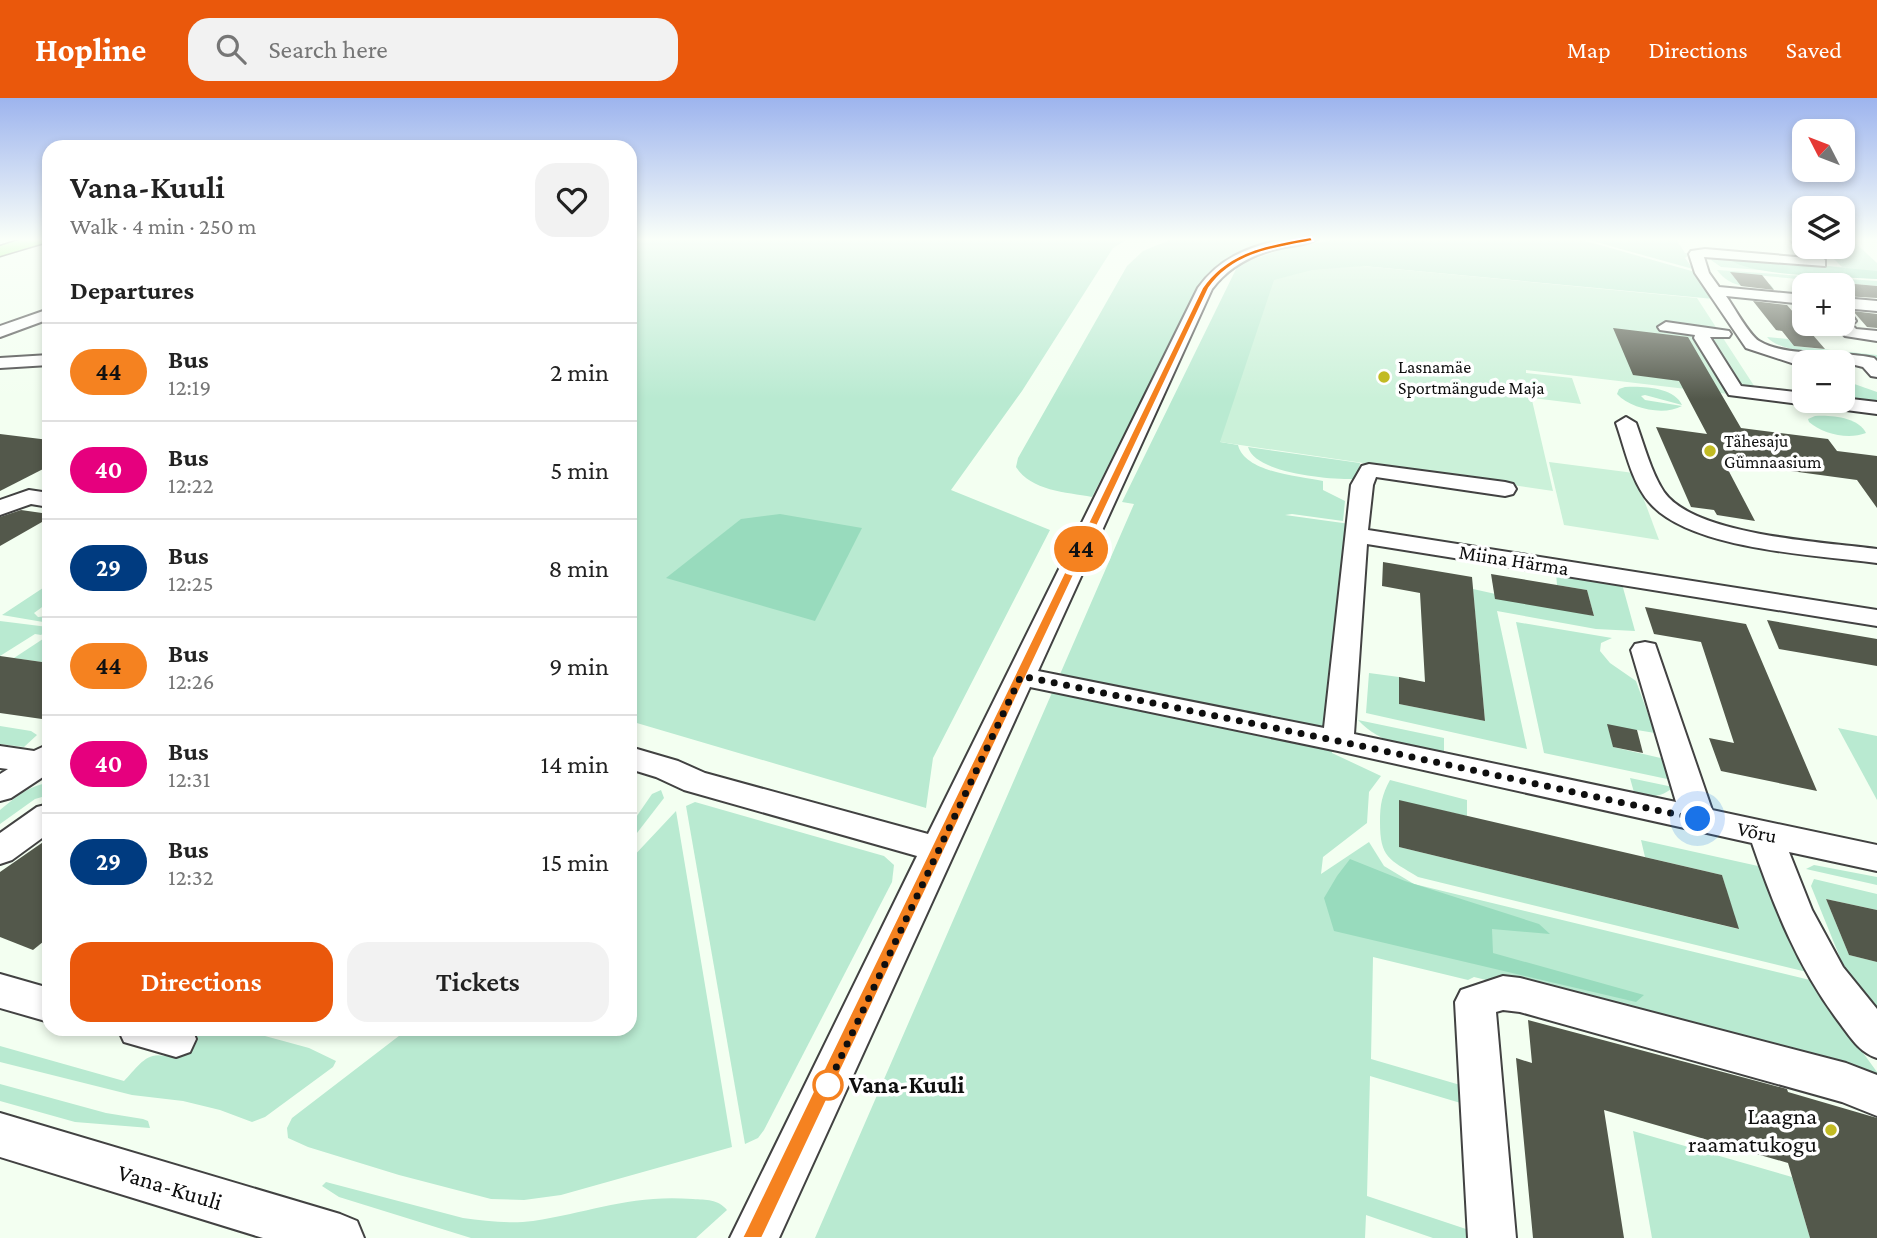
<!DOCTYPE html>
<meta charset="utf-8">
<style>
:root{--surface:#fff;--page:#f2f2f2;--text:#222;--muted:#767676;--line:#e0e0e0;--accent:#ea580c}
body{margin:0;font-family:"Crimson Pro",serif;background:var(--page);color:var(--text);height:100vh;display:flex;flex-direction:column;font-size:26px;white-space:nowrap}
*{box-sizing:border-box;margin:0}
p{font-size:23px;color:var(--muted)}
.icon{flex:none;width:38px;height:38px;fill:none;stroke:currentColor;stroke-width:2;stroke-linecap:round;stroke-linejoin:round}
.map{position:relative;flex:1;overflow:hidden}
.sheet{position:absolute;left:42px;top:42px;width:595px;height:896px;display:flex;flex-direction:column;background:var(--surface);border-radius:21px;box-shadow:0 4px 10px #0003}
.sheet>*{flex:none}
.badge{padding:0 14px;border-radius:23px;font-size:24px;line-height:46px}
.needle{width:46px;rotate:312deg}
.controls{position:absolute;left:1792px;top:21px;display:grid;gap:14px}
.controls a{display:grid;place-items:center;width:63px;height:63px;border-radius:14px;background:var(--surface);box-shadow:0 4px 10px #0003;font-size:35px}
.you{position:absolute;width:35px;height:35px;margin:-18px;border:5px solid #fff;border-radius:50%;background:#1a73e8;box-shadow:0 0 0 10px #1a73e833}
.map>.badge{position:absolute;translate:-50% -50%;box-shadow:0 0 0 4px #fff}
h2{padding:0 28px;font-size:26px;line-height:63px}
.round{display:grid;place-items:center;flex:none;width:74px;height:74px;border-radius:21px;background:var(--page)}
.headline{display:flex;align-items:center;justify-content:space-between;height:119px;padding:0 28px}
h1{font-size:33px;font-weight:600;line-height:52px}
.button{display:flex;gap:14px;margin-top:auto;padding:14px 28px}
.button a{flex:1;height:80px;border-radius:21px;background:var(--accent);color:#fff;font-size:28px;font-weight:600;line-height:80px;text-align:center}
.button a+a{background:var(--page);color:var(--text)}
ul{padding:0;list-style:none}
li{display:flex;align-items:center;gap:21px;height:98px;padding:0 28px;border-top:2px solid var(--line)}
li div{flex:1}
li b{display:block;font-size:26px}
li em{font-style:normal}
li .badge{min-width:77px;font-weight:700;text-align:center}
header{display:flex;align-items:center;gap:42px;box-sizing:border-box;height:98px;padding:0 35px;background:var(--accent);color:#fff}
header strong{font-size:33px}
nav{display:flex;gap:38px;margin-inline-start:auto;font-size:24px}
.search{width:490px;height:63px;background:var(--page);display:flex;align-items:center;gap:18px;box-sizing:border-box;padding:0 24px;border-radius:21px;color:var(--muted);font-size:26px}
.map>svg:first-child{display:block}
</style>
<header>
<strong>Hopline</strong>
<div class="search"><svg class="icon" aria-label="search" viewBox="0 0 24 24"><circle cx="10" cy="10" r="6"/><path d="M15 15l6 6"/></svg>Search here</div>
<nav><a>Map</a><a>Directions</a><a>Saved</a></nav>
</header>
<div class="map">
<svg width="1877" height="1140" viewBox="0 0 1877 1140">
<rect width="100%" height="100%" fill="#f3fff1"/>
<g fill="#b9ead1">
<path d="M 630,141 L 1128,141 L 1113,150 L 1022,293 L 951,392 L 1050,432 L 933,660 L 926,710 L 630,623 Z"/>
<path d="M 1172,141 L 1296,141 C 1263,149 1230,153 1206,178 L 1092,399 C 1066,394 1031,393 1016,369 L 1018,360 L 1127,168 L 1143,153 Z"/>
<path d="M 1340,141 L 1579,141 L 1695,174 L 1714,201 L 1363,168 L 1220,344 L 1238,347 C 1245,375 1300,378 1323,383 L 1323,392 L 1345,403 L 1343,423 L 1292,416 L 1285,417 L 1350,426 L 1332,655 L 1381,678 L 1369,694 L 1367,725 L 1323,759 L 1321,776 L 1369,744 L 1384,768 L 1414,786 L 1810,882 L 1877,974 L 1877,984 L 1617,914 L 1474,879 L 1468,882 L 1373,859 L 1371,961 L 1474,991 L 1474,1009 L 1370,978 L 1367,1098 L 1484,1137 L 1484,1140 L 1433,1140 L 1366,1117 L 1365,1140 L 815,1140 L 1134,406 L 1122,404 L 1238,167 L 1285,150 Z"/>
<path d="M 1585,141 L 1676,141 L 1685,155 L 1691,155 L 1685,160 L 1693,171 Z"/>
<path d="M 1843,141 L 1851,141 L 1877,165 L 1877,181 L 1721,169 L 1711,162 L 1713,160 L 1702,158 L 1842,169 L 1822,149 L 1843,149 Z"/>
<path d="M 1717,172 L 1877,183 L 1877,188 L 1731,175 L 1737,183 L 1770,186 L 1774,191 C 1751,188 1732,192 1717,172 Z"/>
<path d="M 1767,239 L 1788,241 L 1794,248 L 1877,257 L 1877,261 C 1852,258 1783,258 1767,239 Z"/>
<path d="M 1843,282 L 1877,294 L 1877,306 L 1843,302 Z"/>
<path d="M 1625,289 C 1642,288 1674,289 1682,307 L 1645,297 L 1641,298 L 1645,302 L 1682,308 C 1664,318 1631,311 1617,296 L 1619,291 Z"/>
<path d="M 1815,318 C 1831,317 1858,319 1866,335 C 1848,342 1823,336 1809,324 L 1808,321 Z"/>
<path d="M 1248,349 L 1360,365 L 1358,381 C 1334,382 1255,376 1248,349 Z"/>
<path d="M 1556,475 L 1622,486 L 1635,533 L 1596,531 L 1497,513 L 1527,651 L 1366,615 L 1369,575 L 1399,579 L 1399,606 L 1485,623 L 1473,491 L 1594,518 L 1587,492 L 1557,487 Z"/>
<path d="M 49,486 L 49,504 L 34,515 L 38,519 L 49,518 L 49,525 L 2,517 Z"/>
<path d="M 0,523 L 48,529 L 49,531 L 41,537 L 35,536 L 0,558 Z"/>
<path d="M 1516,524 L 1612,540 L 1601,545 L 1600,553 L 1610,565 L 1636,583 L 1655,635 L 1637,632 L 1613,649 L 1665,661 L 1672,682 L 1544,655 Z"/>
<path d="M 49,537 L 49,565 L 14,560 Z"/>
<path d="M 1358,622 L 1444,640 L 1444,657 C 1411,650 1382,647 1358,622 Z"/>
<path d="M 0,628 L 31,633 L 37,637 L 24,649 L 0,646 Z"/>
<path d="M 1838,630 L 1877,638 L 1877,702 Z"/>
<path d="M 1630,680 L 1673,689 C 1662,700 1649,699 1635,698 Z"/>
<path d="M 1390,682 L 1467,702 L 1467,718 L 1399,703 L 1399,749 L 1738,831 L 1722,777 L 1645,759 L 1641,742 L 1758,768 L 1771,784 L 1815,876 L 1418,779 C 1389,761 1380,760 1380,724 C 1380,706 1382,697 1390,682 Z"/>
<path d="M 49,685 L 49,697 L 35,701 L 0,726 L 0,712 C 15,700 29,687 49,685 Z"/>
<path d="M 661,692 L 664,700 L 630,744 L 630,728 L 652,696 Z"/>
<path d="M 695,704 L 884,758 L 894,767 L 892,784 L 764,1032 L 758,1040 L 745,1046 L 686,708 Z"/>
<path d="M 676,713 L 732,1049 L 561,1097 L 524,1102 L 491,1101 L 399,1077 L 308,1049 L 288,1040 L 287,1030 L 292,1020 L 408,931 L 630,931 L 630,762 Z"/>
<path d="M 1814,767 L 1877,779 L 1877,787 L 1806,771 Z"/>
<path d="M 1814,781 L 1877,796 L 1877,812 L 1826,801 L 1849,857 L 1877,864 L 1877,914 L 1843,867 L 1811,788 Z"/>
<path d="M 189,931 L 239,931 L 309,950 L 336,963 L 333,969 L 265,1019 L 252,1024 L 220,1012 L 183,1003 L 132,997 L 0,964 L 0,948 L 124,983 C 136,971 146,953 164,958 Z"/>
<path d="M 0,986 L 106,1015 L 143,1021 L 148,1023 L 150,1030 L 75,1024 L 0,1003 Z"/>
<path d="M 1633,1033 L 1792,1079 L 1810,1140 L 1652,1140 Z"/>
<path d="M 326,1084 L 463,1120 C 485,1123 510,1126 533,1123 C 591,1114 631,1096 693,1101 C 706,1102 718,1101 727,1112 L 696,1140 L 471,1140 L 339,1099 L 322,1088 Z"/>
</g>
<g fill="#98dbbd">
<path d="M 1738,160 L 1877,173 L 1877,181 C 1843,179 1756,179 1730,162 Z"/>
<path d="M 780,416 L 862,430 L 815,523 L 666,480 L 741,421 Z"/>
<path d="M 1350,761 L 1405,783 L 1539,826 L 1550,836 L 1492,831 L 1493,855 L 1644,897 L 1636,904 L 1334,833 L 1324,800 L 1337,778 Z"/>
</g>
<g fill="#cbf1d9">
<path d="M 1363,168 L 1697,200 L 1762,300 L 1526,272 L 1526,275 L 1572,280 L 1581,306 L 1533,300 L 1528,285 L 1553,393 L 1220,344 L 1274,182 L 1312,172 Z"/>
<path d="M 1549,364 L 1634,375 L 1659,442 L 1564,427 Z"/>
</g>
<g fill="#53584b">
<path d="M 1730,174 L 1762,177 L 1774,192 L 1741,188 Z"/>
<path d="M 1822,183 L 1877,188 L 1877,200 L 1843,198 L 1843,187 L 1826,187 Z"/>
<path d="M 1753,203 L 1787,207 L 1825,251 L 1794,248 L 1782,233 L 1776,232 Z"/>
<path d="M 1853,213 L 1877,216 L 1877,230 L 1867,229 Z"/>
<path d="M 1613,230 L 1688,239 L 1741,330 L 1828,341 L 1837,353 L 1877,358 L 1877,410 L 1857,382 L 1724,364 L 1755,423 L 1717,417 L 1714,412 L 1691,409 L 1656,329 L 1707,336 L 1679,283 L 1633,277 Z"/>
<path d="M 0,336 L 49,342 L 49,368 L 0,393 Z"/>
<path d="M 21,412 L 49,416 L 49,420 L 0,448 L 0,419 Z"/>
<path d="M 1383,464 L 1472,479 L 1485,623 L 1399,606 L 1399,579 L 1425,584 L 1420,495 L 1382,488 Z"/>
<path d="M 1491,476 L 1587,492 L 1594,518 L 1495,501 Z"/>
<path d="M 1645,509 L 1746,526 L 1817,693 L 1721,673 L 1709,640 L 1734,645 L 1701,544 L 1654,536 Z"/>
<path d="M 1767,522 L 1877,541 L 1877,568 L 1779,551 Z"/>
<path d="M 0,558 L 49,565 L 49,622 L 0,615 Z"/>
<path d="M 1607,626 L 1637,632 L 1643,655 L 1613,649 Z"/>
<path d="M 1399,702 L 1722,777 L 1739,831 L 1399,749 Z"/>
<path d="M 49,740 L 49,839 L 33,852 L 0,839 L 0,774 Z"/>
<path d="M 1826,801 L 1877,812 L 1877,864 L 1849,857 Z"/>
<path d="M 1528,922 L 1787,991 L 1788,994 L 1877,1020 L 1877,1140 L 1810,1140 L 1788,1065 L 1604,1012 L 1624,1140 L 1533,1140 L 1516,960 L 1532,965 Z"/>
</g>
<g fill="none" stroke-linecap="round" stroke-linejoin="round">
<g stroke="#424242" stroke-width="4">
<g id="minor">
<path d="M 1285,141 L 1317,141 C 1309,147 1295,147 1285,149 C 1255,155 1230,167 1212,191 L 1038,573 L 1324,630 L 1351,387 L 1362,368 L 1369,366 L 1505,384 L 1513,386 L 1516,391 L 1513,396 L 1505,398 L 1376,379 L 1373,387 L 1368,432 L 1877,512 L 1877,528 L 1367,446 L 1354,636 L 1676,704 L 1631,552 L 1635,546 L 1645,544 L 1655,546 L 1712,712 L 1877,747 L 1877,773 L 1789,754 L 1812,812 L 1843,869 L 1877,911 L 1877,960 C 1859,954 1851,940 1839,924 C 1798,870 1774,809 1752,745 L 1338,653 L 1030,589 L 779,1140 L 730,1140 L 917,758 L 684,692 L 656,679 L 630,671 L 630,649 L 678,663 L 705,675 L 928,736 L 1198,190 C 1219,160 1250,148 1285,141 Z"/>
<path d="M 1790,141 L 1804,141 L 1804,149 L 1811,149 L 1825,162 L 1825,168 L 1704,159 L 1709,175 L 1719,189 L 1804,197 L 1804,206 L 1726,198 C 1734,209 1749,237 1759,243 C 1787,260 1840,252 1874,260 L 1877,263 L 1877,279 L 1871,278 L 1863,269 L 1843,264 L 1804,264 L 1804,269 L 1746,250 L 1695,175 L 1689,156 L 1691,153 L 1705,151 L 1807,160 Z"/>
<path d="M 1843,200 L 1877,203 L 1877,213 L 1843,210 Z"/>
<path d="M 49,211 L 49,221 L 0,239 L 0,228 Z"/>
<path d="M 1843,211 L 1849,213 L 1856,223 L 1852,227 L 1856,231 L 1877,233 L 1877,243 L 1845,238 L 1835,227 L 1843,226 Z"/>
<path d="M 1666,224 L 1729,233 L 1731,236 L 1729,239 L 1710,239 L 1741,288 L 1804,295 L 1804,303 L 1843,303 L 1843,300 L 1877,304 L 1877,316 L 1729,297 L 1694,240 L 1695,237 L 1660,232 L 1658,229 Z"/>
<path d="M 49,257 L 49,267 L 0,270 L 0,260 Z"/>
<path d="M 1626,319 L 1636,325 C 1644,347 1651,374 1664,394 C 1695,438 1826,444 1877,451 L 1877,465 C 1817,457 1689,452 1649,404 C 1631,383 1625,350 1616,325 Z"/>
<path d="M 29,392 L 49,395 L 49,409 L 31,406 L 0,417 L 0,402 Z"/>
<path d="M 49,646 L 49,675 L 11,700 L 0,703 L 0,676 L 8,671 L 0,670 L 0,648 L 34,653 Z"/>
<path d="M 49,706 L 49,735 L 12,762 L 0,766 L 0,735 L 37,709 Z"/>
<path d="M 0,876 L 49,890 L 49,924 L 0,910 Z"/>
<path d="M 1503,878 L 1520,880 L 1846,965 L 1877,977 L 1877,1018 L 1842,1004 L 1520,914 L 1503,912 L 1496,914 L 1516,1140 L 1468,1140 L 1455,904 L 1461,892 Z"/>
<path d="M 118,931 L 192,931 L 196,941 L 190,954 L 176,959 L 124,944 Z"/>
<path d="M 0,1015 L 340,1116 L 357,1123 L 364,1140 L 263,1140 L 0,1059 Z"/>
</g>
</g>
<g stroke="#202020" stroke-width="3">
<path id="major" d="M 22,141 L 49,141 L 47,144 L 0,158 L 0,148 Z"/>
</g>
<use href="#minor" fill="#fff" fill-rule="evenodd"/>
<use href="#major" fill="#89fa65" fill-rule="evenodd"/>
</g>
<linearGradient id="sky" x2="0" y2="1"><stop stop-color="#9db4ee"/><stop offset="0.47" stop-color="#fafff9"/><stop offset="1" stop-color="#fafff9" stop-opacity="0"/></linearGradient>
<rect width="1877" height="301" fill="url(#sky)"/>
<path fill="#f58220" stroke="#fff" stroke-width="2" d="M 1311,139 L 1313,143 C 1274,150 1233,155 1209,190 L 762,1140 L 742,1140 L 746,1132 L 1202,190 C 1227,153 1269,146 1311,139 Z"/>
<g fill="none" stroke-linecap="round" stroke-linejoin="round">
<path stroke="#0f0f0f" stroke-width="7" stroke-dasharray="0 12.6" d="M 828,987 L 824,995 L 1021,578 L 1338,643 L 1698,721"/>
</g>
<g fill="#c2bb24" stroke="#fff" stroke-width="2.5">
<circle cx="1384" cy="279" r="7"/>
<circle cx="1710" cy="353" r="7"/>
<circle cx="1831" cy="1032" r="7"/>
</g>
<circle fill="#fff" stroke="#f58220" stroke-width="3.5" cx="828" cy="987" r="14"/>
<g text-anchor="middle" stroke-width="7" stroke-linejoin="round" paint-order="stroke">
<g font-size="18" fill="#0f0f0f" stroke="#fff" text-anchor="start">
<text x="1398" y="275">Lasnamäe<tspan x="1398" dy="21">Sportmängude Maja</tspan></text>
<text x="1724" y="349">Tähesaju<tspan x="1724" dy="21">Gümnaasium</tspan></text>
</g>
<g font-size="21" fill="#0f0f0f" stroke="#fff">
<text transform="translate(1514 462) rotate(9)" y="7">Miina Härma</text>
<text transform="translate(1757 734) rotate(12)" y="7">Võru</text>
</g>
<g font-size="24" font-weight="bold" fill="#0f0f0f" stroke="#fff" text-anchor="start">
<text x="849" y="995">Vana-Kuuli</text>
</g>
<g font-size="24" fill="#0f0f0f" stroke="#fff" text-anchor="end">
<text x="1817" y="1026">Laagna<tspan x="1817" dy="28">raamatukogu</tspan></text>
</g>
<g font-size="24" fill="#0f0f0f" stroke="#fff">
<text transform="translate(170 1089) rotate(17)" y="8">Vana-Kuuli</text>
</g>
</g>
</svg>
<div class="controls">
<a><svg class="needle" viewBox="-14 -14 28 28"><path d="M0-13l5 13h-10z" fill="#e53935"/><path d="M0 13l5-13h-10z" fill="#767676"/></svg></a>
<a><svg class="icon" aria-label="layers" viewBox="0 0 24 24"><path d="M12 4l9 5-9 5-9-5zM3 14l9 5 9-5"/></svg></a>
<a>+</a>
<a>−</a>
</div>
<div class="you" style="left:1698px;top:721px"></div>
<b class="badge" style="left:1081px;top:451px;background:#f58220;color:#111">44</b>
<section class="sheet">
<div class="headline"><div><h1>Vana-Kuuli</h1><p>Walk · 4 min · 250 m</p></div><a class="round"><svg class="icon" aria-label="heart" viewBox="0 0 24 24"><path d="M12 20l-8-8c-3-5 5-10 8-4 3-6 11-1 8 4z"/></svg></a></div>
<h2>Departures</h2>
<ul>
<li><span class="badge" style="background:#f58220;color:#111">44</span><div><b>Bus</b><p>12:19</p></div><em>2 min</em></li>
<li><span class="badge" style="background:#e6007e;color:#fff">40</span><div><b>Bus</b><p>12:22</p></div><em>5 min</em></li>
<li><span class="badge" style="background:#003b80;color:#fff">29</span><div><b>Bus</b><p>12:25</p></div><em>8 min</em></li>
<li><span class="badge" style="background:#f58220;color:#111">44</span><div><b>Bus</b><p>12:26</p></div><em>9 min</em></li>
<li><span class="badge" style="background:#e6007e;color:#fff">40</span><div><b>Bus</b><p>12:31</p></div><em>14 min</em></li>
<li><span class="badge" style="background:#003b80;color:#fff">29</span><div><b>Bus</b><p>12:32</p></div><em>15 min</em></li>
</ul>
<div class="button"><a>Directions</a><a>Tickets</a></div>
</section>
</div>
